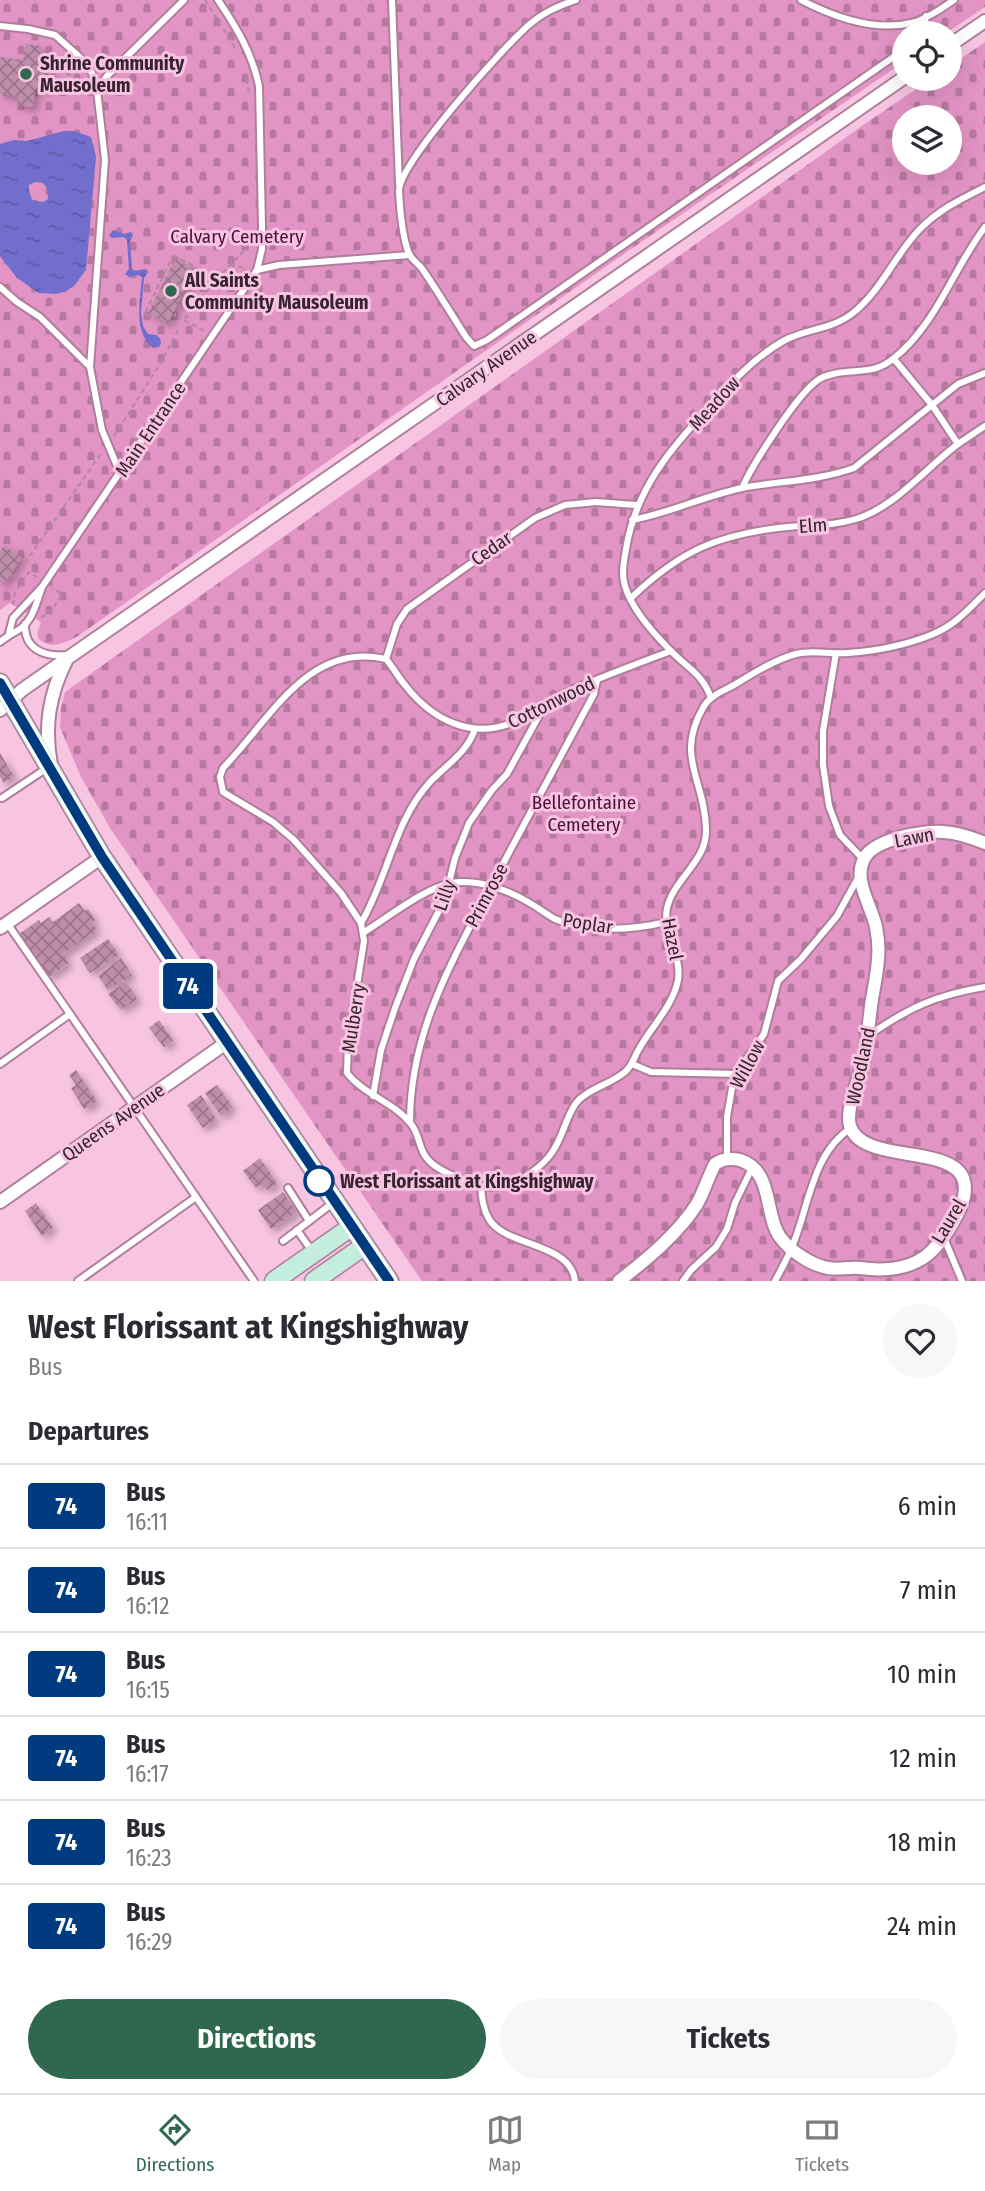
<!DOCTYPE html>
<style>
:root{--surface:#fff;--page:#f7f7f7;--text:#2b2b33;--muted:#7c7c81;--line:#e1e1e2;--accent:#30684f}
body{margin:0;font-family:"Fira Sans Condensed",sans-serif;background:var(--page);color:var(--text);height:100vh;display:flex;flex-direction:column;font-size:26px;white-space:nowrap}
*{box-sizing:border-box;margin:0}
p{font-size:23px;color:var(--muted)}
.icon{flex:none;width:38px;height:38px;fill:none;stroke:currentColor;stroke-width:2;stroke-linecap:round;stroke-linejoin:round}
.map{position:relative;height:1281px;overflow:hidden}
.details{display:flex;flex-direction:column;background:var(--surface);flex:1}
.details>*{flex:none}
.badge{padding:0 14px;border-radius:5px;font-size:24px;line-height:46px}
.fabs{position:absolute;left:892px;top:21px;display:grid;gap:14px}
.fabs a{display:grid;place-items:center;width:70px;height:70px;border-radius:50%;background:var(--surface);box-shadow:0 7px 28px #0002;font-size:35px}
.map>.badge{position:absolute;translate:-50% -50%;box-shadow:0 0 0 4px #fff}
h2{padding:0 28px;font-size:26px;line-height:63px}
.round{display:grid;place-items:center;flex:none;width:74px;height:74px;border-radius:37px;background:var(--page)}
.headline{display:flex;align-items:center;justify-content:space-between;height:119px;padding:0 28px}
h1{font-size:33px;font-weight:700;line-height:52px}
.primary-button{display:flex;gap:14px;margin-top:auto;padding:14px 28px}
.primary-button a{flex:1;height:80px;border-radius:42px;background:var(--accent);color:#fff;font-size:28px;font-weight:700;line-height:80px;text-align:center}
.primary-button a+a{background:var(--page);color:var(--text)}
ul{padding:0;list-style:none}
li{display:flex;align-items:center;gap:21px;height:84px;padding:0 28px;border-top:2px solid var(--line)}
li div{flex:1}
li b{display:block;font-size:26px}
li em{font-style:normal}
li .badge{min-width:77px;font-weight:700;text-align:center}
.dock{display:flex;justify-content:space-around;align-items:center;height:98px;border-top:2px solid var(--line);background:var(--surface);font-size:19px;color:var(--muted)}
.dock a{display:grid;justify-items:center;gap:4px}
.dock .selected{color:var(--accent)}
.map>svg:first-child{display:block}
</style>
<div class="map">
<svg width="985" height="1281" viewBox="0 0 985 1281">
<defs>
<pattern id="cemetery-stones" width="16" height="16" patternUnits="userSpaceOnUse" patternTransform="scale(1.75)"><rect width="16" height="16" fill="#e294c4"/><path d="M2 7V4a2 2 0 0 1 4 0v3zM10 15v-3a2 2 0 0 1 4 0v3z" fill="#b879a0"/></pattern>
<pattern id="water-ripples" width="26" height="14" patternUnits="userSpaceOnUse" patternTransform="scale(1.75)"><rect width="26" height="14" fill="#716ece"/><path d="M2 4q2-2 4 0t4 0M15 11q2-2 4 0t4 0" fill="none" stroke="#5e5aa8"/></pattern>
<pattern id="building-cross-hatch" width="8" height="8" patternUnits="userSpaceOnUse" patternTransform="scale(1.75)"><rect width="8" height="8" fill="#bf8eab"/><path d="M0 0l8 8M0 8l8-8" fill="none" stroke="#9c748c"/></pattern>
<filter id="shadow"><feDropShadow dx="4.5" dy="4.5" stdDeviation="3.5" flood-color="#0004"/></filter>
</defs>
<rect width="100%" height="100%" fill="#f7c4e2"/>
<g fill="url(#cemetery-stones)" fill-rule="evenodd">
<path d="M 0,0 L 985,0 L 985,7 L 946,33 L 905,33 L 905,61 L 631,249 L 78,636 C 65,643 51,650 39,639 L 37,634 L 41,622 L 10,603 L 0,610 Z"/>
<path d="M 985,42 L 985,1281 L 422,1281 L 110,828 L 81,777 L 60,727 L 61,708 L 65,692 L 869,121 L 931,79 L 950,79 L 950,66 ZM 905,117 L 950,117 L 950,163 L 905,163 Z"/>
</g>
<g fill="url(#water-ripples)" fill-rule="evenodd">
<path d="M 64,131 L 74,131 L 91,137 L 96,157 L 86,270 L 74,286 L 66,291 L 56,294 L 39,293 L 17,278 L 0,256 L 0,144 L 14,140 L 27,141 ZM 35,182 L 43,183 L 47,188 L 48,199 L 43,202 L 32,200 L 29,190 L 29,185 Z"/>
<path d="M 113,230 L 124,234 L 131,232 L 133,235 L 130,241 L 132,269 L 134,271 L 146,269 L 148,272 L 144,278 L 141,313 L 143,326 L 148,334 L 156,335 L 160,338 L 161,343 L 159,347 L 153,348 C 133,332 140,301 142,277 L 139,275 L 129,277 L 125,274 L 129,269 L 127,240 L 124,237 L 112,238 L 109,236 Z"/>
</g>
<g fill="url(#building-cross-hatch)" filter="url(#shadow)">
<path d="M 26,44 L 41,46 L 39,62 L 48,63 L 47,69 L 52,70 L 49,86 L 46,85 L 45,90 L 35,89 L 33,107 L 17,105 L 18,97 L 0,94 L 0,57 L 23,60 Z"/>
<path d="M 175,259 L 195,269 L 168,323 L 148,313 Z"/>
<path d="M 4,545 L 22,557 L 3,585 L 0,583 L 0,551 Z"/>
<path d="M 0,753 L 14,776 L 4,783 L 0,777 Z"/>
<path d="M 79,903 L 85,911 L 88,909 L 95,920 L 92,922 L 97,930 L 63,954 L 69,963 L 49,977 L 19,934 L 39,920 L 41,923 L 49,917 L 53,922 Z"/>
<path d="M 108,939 L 119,955 L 90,973 L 80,958 Z"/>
<path d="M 121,958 L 132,975 L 108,990 L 98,976 Z"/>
<path d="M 126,982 L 136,996 L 136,1000 L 121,1010 L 108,994 Z"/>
<path d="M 159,1020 L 173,1041 L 164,1047 L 149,1028 Z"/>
<path d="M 76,1070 L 97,1101 L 84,1109 L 71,1088 L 76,1085 L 69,1075 Z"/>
<path d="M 217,1085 L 233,1107 L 221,1116 L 205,1093 Z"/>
<path d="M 201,1095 L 216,1119 L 203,1128 L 187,1105 Z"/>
<path d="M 260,1158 L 277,1183 L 268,1190 L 262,1184 L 256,1188 L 243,1171 Z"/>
<path d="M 283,1192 L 297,1212 L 271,1229 L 258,1210 Z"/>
<path d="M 36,1203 L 53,1228 L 42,1236 L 25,1211 Z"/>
</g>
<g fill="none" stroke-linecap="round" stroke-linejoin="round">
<g stroke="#ae7e9b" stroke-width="10">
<g id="service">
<path d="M 392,0 L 399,184"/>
<path d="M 576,0 C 560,5 543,13 530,24 C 505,45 399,163 399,191 C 400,210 402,236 409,254 C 412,260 419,264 423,270 C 438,292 452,315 466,337 L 474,346 L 487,340 L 905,49"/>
<path d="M 801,0 C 832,16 874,32 911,23 C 925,20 941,9 954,0"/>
<path d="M 0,26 L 28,29 L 55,35 L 83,60 L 92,73 L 97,90 L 105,160 L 90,367 L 102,430 L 120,473"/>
<path d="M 920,33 L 924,28 L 926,16"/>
<path d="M 97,90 L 107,76 L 184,0"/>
<path d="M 257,270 L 279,265 L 410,255"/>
<path d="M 0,287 L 17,302 L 40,317 L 90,367"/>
<path d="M 894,359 L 932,405 L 958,444"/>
<path d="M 742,488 C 753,464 797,394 818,380 C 822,377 829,375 833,374 C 855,368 873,376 894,358 C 936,325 953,269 985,227"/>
<path d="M 632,520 C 670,513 704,496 742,488 C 779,481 818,481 854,468 L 958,384 L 985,373"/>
<path d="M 631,598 C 681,550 719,534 787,527 C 810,525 833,526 856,519 C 894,508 927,467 958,444 C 967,438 976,432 985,426"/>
<path d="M 25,624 C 24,649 44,657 66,655"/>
<path d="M 9,633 L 13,618 L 41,588"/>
<path d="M 0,642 C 7,636 13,633 20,629 C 33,620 37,601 42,587 L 257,270 L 262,249 L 262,226 L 259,86 C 252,53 237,28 218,0"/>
<path d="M 836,653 L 823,731 L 823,765 L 829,806 L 840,835 L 863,859"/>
<path d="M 386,659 L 397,624 L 407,609 L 535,518 L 565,505 L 596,502 L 636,505"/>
<path d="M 711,698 C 702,673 687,668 670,650 C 653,633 632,610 625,586 C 621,574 624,561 626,549 C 636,488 670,450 710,406 C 732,382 756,356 785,340 C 807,329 833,329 853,313 C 881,291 895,255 919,230 C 938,210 961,199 985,187"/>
<path d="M 2,798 L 47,768"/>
<path d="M 361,923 C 388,878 394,821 430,782 C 446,765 467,753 475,729"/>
<path d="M 363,933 C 387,918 425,888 451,883 C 477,879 506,889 528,902 C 537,907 546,914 555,919 C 587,933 634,930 666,922"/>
<path d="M 70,1014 L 196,1197 L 78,1281"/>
<path d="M 868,1036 C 908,1008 936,995 985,987"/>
<path d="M 0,1064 L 70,1014 L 7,923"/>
<path d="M 632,1064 L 651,1072 L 738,1074"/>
<path d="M 373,1096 L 381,1050 L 395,1008 L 414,959 L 445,899 L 455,858 L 469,823 L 492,790 L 507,774 L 540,714 L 539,707"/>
<path d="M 410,1122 C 410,1032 452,961 493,883 C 526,820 560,758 594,694 L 597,680"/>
<path d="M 727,1159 L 727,1117 L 732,1088 L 745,1061 L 764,1034 L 778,981 L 801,959 L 837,916 L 859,876"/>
<path d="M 481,1187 C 489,1187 499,1187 507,1185 C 523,1181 544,1165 553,1151 C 563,1136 566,1117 576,1103 C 587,1089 611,1084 625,1072 C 633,1065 634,1057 639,1049 C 651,1027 673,1006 678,980 C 682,955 662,933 667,908 C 674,878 707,862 706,829 C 705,779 674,757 704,706 C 711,695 723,691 734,685 C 754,673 774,660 796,654 C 813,649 831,655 848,653 C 875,651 906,645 931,635 C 954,626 968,610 985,593"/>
<path d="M 288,1188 L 309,1221"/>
<path d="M 196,1197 L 254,1281"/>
<path d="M 297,1230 L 312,1251"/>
<path d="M 944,1238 L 962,1281"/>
<path d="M 283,1241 L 334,1202"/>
<path d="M 575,1281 C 571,1242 505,1247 489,1219 C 483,1209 482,1198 481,1187 C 463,1179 434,1172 424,1154 C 419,1145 418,1132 411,1124 C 394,1102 364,1095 347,1073 L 348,1042 L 364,941 L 361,923 L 341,893 L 294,840 L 273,822 L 223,792 L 220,777 L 223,768 C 270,720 308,641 386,659 C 393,667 398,677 405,685 C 432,720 473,741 516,721 C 534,713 549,700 567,692 C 601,677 636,664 671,651"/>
<path d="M 683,1281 L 691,1270 L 716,1247 L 727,1229 L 735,1203 L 752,1168"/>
<path d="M 775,1281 C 781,1270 787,1259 792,1247 C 809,1207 812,1153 851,1128"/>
</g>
</g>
<g stroke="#ae7e9b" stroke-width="16">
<g id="minor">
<path d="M 950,45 L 985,21"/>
<path d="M 0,710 L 22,690 L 75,653 L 905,77"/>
<path d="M 51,765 C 44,727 49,695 66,661"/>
<path d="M 0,928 L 102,857"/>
<path d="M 0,1202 L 226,1043"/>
<path d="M 619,1281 C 646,1260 678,1234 697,1204 C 704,1192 708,1177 715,1164 C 723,1158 731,1158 740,1160 C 774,1171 764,1215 780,1237 C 790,1251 811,1265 828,1268 C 838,1270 849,1267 860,1268 C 882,1271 907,1270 926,1256 C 941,1244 954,1222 962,1204 C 985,1135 864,1171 850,1126 C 845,1109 860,1077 864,1059 C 867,1042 869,1024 871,1006 C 873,991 877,975 878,959 C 879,949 878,937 876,927 C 872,907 854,882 863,861 C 871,839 924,830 944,832 C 958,833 973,838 985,843"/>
</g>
</g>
<g stroke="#ae7e9b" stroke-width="21">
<g id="secondary">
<path d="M 0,683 L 102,857 L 389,1281"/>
<path d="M 274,1281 L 351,1227"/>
<path d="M 314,1281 L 364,1246"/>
</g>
</g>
<g stroke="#b189a1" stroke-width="2" stroke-dasharray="5 3.5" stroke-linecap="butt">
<path d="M 205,0 L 237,51"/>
<path d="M 66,74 L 74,76 L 77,80"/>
<path d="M 51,77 L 64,80"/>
<path d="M 247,79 L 249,94"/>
<path d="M 64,84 L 73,86 L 77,81 L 84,82"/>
<path d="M 173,256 L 196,267 L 197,271 L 170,325 L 145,313 Z"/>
<path d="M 230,265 L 246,268"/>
<path d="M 177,316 L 206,332"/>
<path d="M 185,319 L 217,278 L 242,253 L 252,236"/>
<path d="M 114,436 L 160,364 L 178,330"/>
<path d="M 10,574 L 21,582"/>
<path d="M 15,577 L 102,452"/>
<path d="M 13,605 L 15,592 L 29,572 L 37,577"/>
<path d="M 41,617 L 50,613 L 62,594 L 53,588"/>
</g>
<use href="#service" stroke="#fff" stroke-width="6"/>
<use href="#minor" stroke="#fff" stroke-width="12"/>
<use href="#secondary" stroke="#c3eddd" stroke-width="18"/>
</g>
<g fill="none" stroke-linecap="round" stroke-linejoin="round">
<g stroke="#fff" stroke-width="16">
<path id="line" d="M 0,683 L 102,857 L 389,1281"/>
</g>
<use href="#line" stroke="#003b80" stroke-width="10"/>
</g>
<g fill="#30684f" stroke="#f7c4e2" stroke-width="2.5">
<circle cx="26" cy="74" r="7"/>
<circle cx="171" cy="291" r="7"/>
</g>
<circle fill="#fff" stroke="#003b80" stroke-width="3.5" cx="319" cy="1181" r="14"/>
<g text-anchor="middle" stroke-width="6" stroke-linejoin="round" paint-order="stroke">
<g font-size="19" font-weight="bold" fill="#382430" stroke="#f7c4e2" text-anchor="start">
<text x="40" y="70">Shrine Community<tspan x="40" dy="22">Mausoleum</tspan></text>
<text x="185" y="287">All Saints<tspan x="185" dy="22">Community Mausoleum</tspan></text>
</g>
<g font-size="19" fill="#4d0f3a" stroke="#f7c4e2">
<text x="237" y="243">Calvary Cemetery</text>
<text x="584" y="809">Bellefontaine<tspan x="584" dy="22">Cemetery</tspan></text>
</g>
<g font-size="19" fill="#382430" stroke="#f7c4e2">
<text transform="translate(486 368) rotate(-35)" y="7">Calvary Avenue</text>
<text transform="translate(714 403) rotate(-48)" y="7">Meadow</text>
<text transform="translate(150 429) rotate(-56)" y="7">Main Entrance</text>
<text transform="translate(813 525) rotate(-4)" y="7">Elm</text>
<text transform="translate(491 548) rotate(-35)" y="7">Cedar</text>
<text transform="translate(551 702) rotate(-26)" y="7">Cottonwood</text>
<text transform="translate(914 837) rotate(-11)" y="7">Lawn</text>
<text transform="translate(444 895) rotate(-71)" y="7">Lilly</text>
<text transform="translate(486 895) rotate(-62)" y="7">Primrose</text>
<text transform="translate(588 923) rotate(9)" y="7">Poplar</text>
<text transform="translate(673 939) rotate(79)" y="7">Hazel</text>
<text transform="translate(353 1018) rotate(-81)" y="7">Mulberry</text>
<text transform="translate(747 1064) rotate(-62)" y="7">Willow</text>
<text transform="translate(860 1066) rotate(-78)" y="7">Woodland</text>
<text transform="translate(113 1122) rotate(-35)" y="7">Queens Avenue</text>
<text transform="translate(948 1221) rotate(-59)" y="7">Laurel</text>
</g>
<g font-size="19" font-weight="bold" fill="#382430" stroke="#f7c4e2" text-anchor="start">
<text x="340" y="1188">West Florissant at Kingshighway</text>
</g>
</g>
</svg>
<div class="fabs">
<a><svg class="icon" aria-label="locate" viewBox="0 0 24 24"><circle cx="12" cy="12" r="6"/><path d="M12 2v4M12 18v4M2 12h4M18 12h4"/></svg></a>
<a><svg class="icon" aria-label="layers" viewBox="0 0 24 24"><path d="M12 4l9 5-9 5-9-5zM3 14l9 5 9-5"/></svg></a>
</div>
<b class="badge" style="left:188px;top:986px;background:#003b80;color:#fff">74</b>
</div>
<section class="details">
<div class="headline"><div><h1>West Florissant at Kingshighway</h1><p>Bus</p></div><a class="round"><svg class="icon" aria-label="heart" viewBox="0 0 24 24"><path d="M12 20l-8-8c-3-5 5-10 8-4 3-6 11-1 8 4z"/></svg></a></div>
<h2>Departures</h2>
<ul>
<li><span class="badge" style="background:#003b80;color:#fff">74</span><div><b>Bus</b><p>16:11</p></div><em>6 min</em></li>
<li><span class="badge" style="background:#003b80;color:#fff">74</span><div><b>Bus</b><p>16:12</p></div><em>7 min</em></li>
<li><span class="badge" style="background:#003b80;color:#fff">74</span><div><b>Bus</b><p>16:15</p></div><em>10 min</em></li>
<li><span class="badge" style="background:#003b80;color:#fff">74</span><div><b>Bus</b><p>16:17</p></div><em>12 min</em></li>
<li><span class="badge" style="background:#003b80;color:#fff">74</span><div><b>Bus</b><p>16:23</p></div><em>18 min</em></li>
<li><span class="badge" style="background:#003b80;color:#fff">74</span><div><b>Bus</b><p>16:29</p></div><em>24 min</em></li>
</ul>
<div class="primary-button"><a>Directions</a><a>Tickets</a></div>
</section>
<nav class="dock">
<a class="selected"><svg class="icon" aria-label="directions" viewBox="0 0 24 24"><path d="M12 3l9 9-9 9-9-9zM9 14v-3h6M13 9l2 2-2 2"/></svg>Directions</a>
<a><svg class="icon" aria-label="map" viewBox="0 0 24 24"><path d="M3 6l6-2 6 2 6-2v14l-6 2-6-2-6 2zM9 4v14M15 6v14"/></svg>Map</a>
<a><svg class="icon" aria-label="tickets" viewBox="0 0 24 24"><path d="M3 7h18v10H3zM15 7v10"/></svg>Tickets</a>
</nav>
